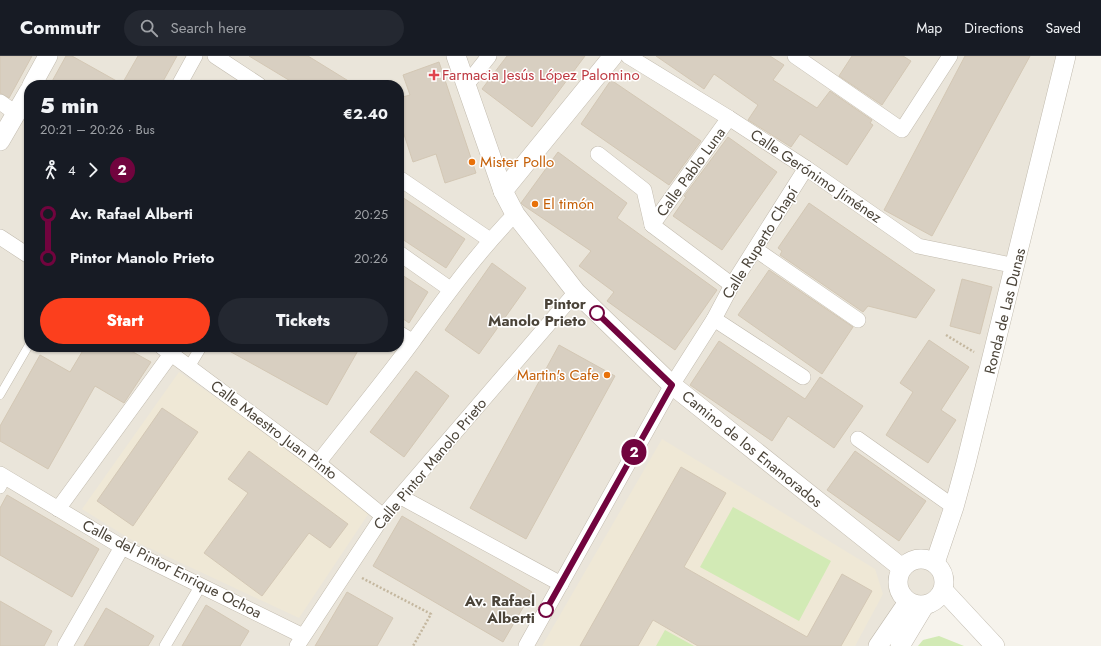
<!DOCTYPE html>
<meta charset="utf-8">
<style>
:root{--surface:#171b24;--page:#242831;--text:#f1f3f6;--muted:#9ea1a6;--line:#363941;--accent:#fc3f1d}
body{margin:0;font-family:Jost,sans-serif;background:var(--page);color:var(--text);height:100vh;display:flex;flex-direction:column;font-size:15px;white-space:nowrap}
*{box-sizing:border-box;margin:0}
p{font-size:13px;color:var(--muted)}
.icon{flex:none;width:22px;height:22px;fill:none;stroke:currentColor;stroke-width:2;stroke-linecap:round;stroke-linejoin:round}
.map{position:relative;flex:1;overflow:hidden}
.panel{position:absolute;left:24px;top:24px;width:380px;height:272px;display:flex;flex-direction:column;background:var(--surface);border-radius:16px;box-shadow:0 1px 3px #0004}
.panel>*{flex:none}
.badge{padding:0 8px;border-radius:13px;font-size:14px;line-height:26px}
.map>.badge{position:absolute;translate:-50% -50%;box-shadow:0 0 0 2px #fff}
.legs{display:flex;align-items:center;gap:6px;height:44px;padding:0 16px;font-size:13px}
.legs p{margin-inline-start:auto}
.headline{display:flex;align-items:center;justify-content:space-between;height:68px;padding:0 16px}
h1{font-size:22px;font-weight:800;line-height:30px}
.button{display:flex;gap:8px;margin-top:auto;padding:8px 16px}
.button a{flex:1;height:46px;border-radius:24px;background:var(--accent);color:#fff;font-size:16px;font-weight:800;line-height:46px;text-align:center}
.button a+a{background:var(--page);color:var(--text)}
ul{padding:0 16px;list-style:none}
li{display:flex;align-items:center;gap:14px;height:44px;font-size:15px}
li i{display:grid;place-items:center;width:6px;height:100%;margin:0 5px;background:currentColor}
li i::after{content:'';width:10px;height:10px;margin:-5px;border:3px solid;border-radius:50%;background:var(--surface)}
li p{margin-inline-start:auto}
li:first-child i{background:linear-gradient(#0000 50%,currentColor 0)}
li:last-child i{background:linear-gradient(currentColor 50%,#0000 0)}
header{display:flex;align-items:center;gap:24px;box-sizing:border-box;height:56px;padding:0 20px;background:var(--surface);border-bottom:1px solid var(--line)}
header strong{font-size:19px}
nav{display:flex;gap:22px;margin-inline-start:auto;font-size:14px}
.search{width:280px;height:36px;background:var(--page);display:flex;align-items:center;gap:10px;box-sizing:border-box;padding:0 14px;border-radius:22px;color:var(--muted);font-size:15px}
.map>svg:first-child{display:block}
</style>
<header>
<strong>Commutr</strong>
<div class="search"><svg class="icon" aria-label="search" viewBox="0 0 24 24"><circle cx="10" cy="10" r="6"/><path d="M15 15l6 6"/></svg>Search here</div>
<nav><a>Map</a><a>Directions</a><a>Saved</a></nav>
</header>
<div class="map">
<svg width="1101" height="590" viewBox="0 0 1101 590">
<rect width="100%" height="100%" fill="#f6f3ec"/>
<path fill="#eae5da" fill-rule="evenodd" d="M 0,0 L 1064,0 L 940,497 L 932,539 L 917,542 L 887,590 L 0,590 ZM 29,29 L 399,29 L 399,291 L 29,291 Z"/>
<g fill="#efe8d6">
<path d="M 179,316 L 373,451 L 299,562 L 130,483 L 82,453 Z"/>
<path d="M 662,383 L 875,513 L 883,538 L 855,590 L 542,590 Z"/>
</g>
<g fill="#d2eab5">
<path d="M 733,451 L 831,505 L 799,565 L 700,511 Z"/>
<path d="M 665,574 L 694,590 L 656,590 Z"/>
<path d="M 939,580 L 964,590 L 918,590 L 923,584 Z"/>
</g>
<g fill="#d8cfc1" stroke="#d3c7b4">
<path d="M 0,0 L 32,0 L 9,42 L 0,37 Z"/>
<path d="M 66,0 L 72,0 L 122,28 L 138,0 L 177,0 L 161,29 L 50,29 Z"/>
<path d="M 249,0 L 308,0 L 355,29 L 297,29 Z"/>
<path d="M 507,0 L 585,0 L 532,71 L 482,33 Z"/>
<path d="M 656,0 L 770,0 L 784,9 L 773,24 L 817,52 L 830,35 L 872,64 L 870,67 L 873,69 L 847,109 L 800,78 L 791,91 L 748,64 L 758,49 L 714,18 L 704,33 Z"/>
<path d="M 852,0 L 903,0 L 911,5 L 882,49 L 839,20 Z"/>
<path d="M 965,0 L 1030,0 L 932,180 L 884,154 Z"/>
<path d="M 439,6 L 476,117 L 445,127 L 436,98 L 413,106 L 399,63 L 399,42 L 410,39 L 403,19 Z"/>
<path d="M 611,24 L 701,85 L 669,129 L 581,68 Z"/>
<path d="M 728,81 L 777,116 L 722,194 L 673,160 L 686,141 L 684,140 Z"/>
<path d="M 558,96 L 627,147 L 617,162 L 717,234 L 675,294 L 607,245 L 614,236 L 579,210 L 591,195 L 523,149 L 521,147 Z"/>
<path d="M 399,139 L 465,183 L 446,212 L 399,181 Z"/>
<path d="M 809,147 L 935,234 L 916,262 L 868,250 L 863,256 L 780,199 L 782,195 L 778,192 Z"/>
<path d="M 492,207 L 526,232 L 479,298 L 445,274 Z"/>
<path d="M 769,214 L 853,271 L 822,318 L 738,259 Z"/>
<path d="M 399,217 L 428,236 L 409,267 L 399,260 Z"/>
<path d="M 962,223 L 992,231 L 980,278 L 950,270 Z"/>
<path d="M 929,284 L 969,311 L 941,354 L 956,364 L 928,407 L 886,379 L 913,336 L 900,327 Z"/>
<path d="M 719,285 L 805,343 L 820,321 L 863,350 L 834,392 L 788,360 L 772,385 L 690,329 Z"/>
<path d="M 559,289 L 615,320 L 526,483 L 470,452 Z"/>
<path d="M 85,291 L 124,291 L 151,306 L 124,347 L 95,330 L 48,413 L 0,385 L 0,370 L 40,299 L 70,316 Z"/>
<path d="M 222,291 L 360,291 L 327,349 Z"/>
<path d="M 416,315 L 449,340 L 404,401 L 370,376 Z"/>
<path d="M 162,352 L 198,376 L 133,470 L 97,445 Z"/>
<path d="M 249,395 L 348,468 L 330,492 L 309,477 L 262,540 L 204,497 L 248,437 L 228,423 Z"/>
<path d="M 855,395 L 926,445 L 899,485 L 827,434 Z"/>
<path d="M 681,411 L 726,437 L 684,511 L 807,581 L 842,518 L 872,535 L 841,590 L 698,590 L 653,564 L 638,590 L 580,590 Z"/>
<path d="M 7,439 L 99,493 L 72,541 L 0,499 L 0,452 Z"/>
<path d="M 402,460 L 532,536 L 503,586 L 373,510 Z"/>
<path d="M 347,536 L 393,562 L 377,590 L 315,590 Z"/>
<path d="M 0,545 L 52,575 L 44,590 L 0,590 Z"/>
<path d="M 206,549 L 249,575 L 240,590 L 182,590 Z"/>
<path d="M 106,552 L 154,580 L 148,590 L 84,590 Z"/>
</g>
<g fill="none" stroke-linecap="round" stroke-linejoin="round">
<g stroke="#c2bbae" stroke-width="9">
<path id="service" d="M 0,339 L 29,289"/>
</g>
<g stroke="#c2bbae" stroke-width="12">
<g id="pedestrian">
<path d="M 399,275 L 414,284"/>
<path d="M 189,311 L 201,291"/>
<path d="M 0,432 L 6,421"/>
<path d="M 165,590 L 201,529"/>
</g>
</g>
<g stroke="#c2bbae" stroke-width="16">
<g id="minor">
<path d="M 215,0 L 259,29"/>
<path d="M 628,0 L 729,62 L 806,112 L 918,190 L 1016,210"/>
<path d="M 795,0 L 902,74 L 950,0"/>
<path d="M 467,28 L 489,0"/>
<path d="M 179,29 L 195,0"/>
<path d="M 0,46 L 17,58"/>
<path d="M 598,98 L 644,134 L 652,169 L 732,229"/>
<path d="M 399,122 L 490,184"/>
<path d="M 652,169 L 729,62"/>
<path d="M 0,181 L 29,200"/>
<path d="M 755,193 L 858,264"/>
<path d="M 399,197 L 450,233"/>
<path d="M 714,263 L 803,321"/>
<path d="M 162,291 L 318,407 L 383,460"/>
<path d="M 858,383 L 954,451"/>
<path d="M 318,407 C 350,366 383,326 414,284 C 446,240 477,197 515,158"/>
<path d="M 0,418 L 122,491 L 303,580"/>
<path d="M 401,441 L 561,528"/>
<path d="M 58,453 L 171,298"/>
<path d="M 65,590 L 122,491"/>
<path d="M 297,590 L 383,460 L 576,236"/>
<path d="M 526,590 L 672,329 L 714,263 L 732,229 L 806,112"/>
</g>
</g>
<g stroke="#c2bbae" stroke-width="20">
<g id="tertiary">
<path d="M 456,0 L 503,135 L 515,158 L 576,236 L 672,329 L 902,512"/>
<path d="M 32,29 L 48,0"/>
<path d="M 0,85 L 29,35"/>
<path d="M 503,135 L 613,0"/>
<circle cx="921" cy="526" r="23"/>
<path d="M 935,507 L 954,451 L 966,407 L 1066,0"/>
<path d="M 943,534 L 995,590"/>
<path d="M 878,590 L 908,546"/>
<path d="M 900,590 L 924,550"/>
</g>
</g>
<g stroke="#c4b79f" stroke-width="2.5" stroke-dasharray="2 2" stroke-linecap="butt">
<path d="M 946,279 L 974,296"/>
<path d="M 362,522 L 431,558 L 413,590"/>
</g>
<use href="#service" stroke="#fff" stroke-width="8"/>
<use href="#pedestrian" stroke="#fff" stroke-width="11"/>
<use href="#minor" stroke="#fff" stroke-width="15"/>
<use href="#tertiary" stroke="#fff" stroke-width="19"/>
</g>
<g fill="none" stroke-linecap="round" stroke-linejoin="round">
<g stroke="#fff" stroke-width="9">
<path id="line-1" d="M 546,554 L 672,329 L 597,257"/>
</g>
<use href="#line-1" stroke="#71043e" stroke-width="6"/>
</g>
<path fill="#e0444e" stroke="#fff" stroke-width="1.5" d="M432 13h4v4h4v4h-4v4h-4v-4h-4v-4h4z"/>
<g fill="#e8710a" stroke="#fff" stroke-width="1.5">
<circle cx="472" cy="106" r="4"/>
<circle cx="535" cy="148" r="4"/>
<circle cx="607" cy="319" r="4"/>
</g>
<g fill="#fff" stroke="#71043e" stroke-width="2">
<circle cx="597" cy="257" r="7"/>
<circle cx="546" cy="554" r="7"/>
</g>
<g text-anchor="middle" stroke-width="3" stroke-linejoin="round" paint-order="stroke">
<g font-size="15" fill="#be3a42" stroke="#fff" text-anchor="start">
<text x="442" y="24">Farmacia Jesús López Palomino</text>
</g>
<g font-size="15" fill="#c56008" stroke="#fff" text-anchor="start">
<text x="480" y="111">Mister Pollo</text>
<text x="543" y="153">El timón</text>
<text x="599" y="324" text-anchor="end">Martin's Cafe</text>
</g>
<g font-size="15" fill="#4b4439" stroke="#fff">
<text transform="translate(691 116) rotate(-54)" y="5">Calle Pablo Luna</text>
<text transform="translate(816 120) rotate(34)" y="5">Calle Gerónimo Jiménez</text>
<text transform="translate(760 187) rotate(-58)" y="5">Calle Ruperto Chapí</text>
<text transform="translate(1005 255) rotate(-76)" y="5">Ronda de Las Dunas</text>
<text transform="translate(274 374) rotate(37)" y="5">Calle Maestro Juan Pinto</text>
<text transform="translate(752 393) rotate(39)" y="5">Camino de los Enamorados</text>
<text transform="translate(430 408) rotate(-50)" y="5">Calle Pintor Manolo Prieto</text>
<text transform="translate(172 513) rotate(27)" y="5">Calle del Pintor Enrique Ochoa</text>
</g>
<g font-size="15" font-weight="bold" fill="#4b4439" stroke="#fff" text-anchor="end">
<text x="586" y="253">Pintor<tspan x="586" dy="17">Manolo Prieto</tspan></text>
<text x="535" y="550">Av. Rafael<tspan x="535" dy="17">Alberti</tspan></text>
</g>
</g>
</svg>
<b class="badge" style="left:634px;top:396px;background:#71043e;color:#fff">2</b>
<section class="panel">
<div class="headline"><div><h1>5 min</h1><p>20:21 – 20:26 · Bus</p></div><b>€2.40</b></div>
<div class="legs"><svg class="icon" aria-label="walk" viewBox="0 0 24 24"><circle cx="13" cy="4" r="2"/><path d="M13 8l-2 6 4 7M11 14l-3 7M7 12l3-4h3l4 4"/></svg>4<svg class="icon" aria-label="forward" viewBox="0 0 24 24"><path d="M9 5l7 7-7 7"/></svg><b class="badge" style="background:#71043e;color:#fff">2</b></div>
<ul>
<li><i style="color:#71043e"></i><b>Av. Rafael Alberti</b><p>20:25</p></li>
<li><i style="color:#71043e"></i><b>Pintor Manolo Prieto</b><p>20:26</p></li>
</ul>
<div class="button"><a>Start</a><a>Tickets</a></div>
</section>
</div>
